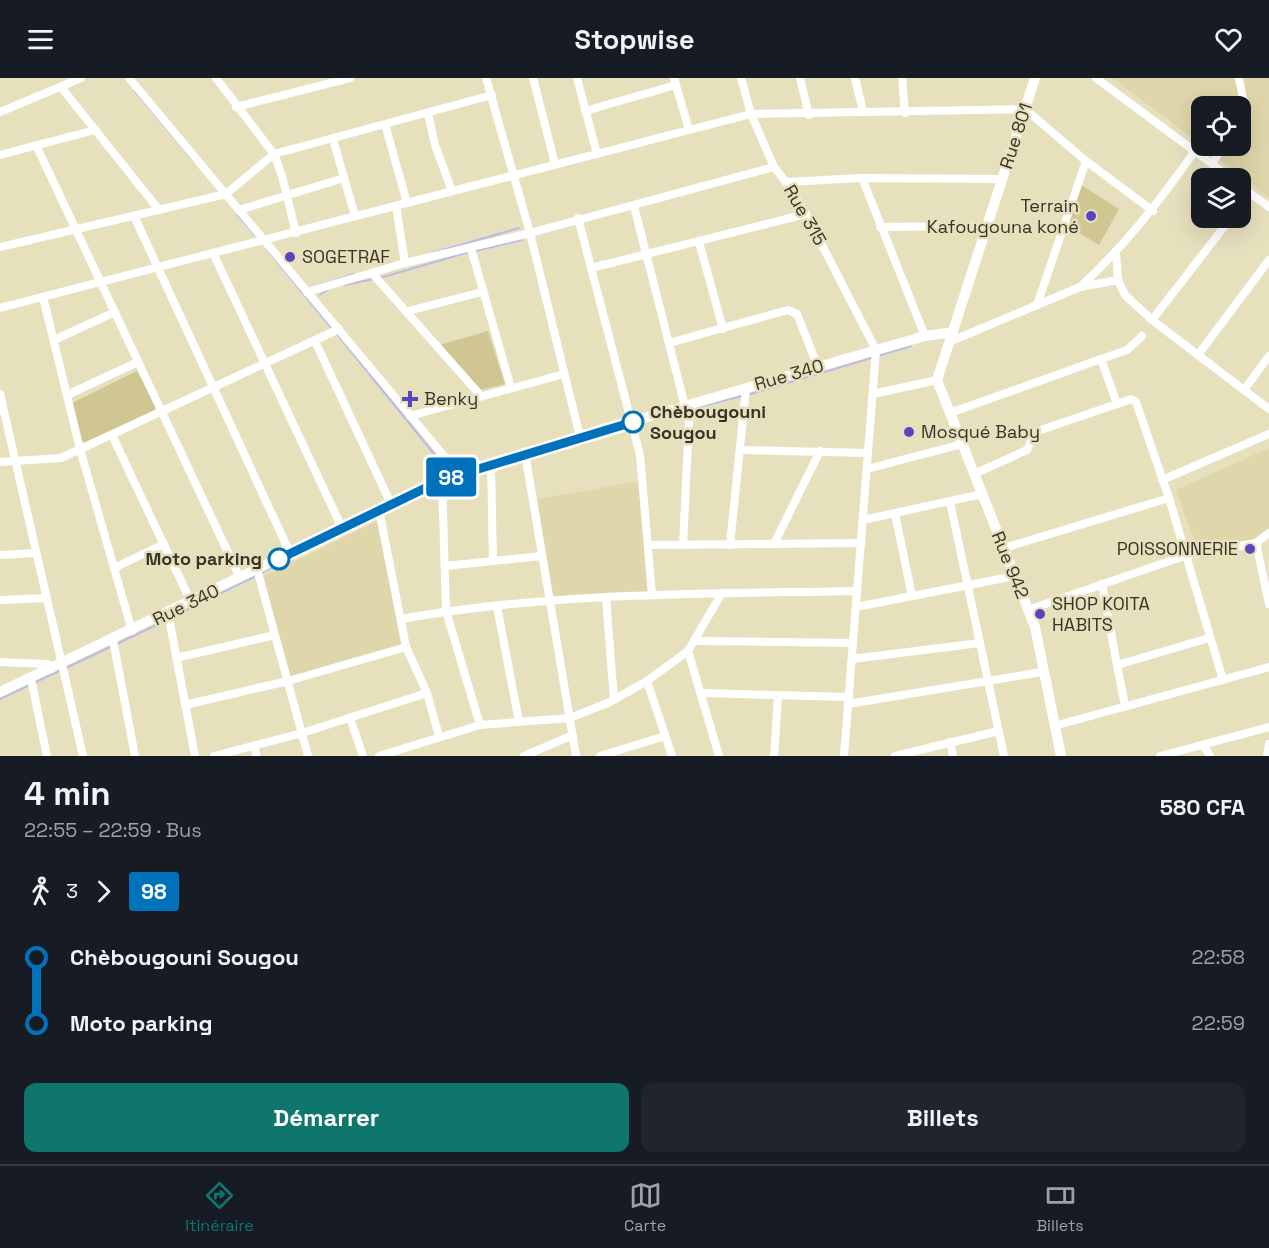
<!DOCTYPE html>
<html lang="fr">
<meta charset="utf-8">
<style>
:root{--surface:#171b24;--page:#20242c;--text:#f1f3f6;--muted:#9ea1a6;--line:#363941;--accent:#0f766e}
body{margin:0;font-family:"Space Grotesk",sans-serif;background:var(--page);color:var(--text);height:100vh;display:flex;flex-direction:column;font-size:22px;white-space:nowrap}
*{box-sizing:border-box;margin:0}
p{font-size:20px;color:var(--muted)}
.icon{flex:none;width:33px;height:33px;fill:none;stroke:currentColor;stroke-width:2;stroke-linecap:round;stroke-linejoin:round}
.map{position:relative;height:678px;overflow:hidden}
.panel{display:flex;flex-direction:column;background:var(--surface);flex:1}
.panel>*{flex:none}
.badge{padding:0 12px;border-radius:4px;font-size:21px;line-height:39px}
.controls{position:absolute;left:1191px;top:18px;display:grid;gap:12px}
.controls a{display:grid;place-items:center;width:60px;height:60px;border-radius:12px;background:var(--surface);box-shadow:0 6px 24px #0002;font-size:30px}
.map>.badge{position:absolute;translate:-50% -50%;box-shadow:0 0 0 3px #fff}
.legs{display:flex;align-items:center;gap:9px;height:66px;padding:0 24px;font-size:20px}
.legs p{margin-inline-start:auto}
.summary{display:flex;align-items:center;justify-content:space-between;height:102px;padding:0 24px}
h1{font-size:33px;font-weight:600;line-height:45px}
.cta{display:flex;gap:12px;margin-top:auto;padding:12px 24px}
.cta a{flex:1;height:69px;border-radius:12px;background:var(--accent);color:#fff;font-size:24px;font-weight:600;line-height:69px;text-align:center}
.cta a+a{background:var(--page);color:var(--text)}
ul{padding:0 24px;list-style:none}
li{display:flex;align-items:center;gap:21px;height:66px;font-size:22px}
li i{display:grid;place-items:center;width:9px;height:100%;margin:0 8px;background:currentColor}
li i::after{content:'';width:15px;height:15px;margin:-8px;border:4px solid;border-radius:50%;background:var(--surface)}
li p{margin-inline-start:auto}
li:first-child i{background:linear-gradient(#0000 50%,currentColor 0)}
li:last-child i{background:linear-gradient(currentColor 50%,#0000 0)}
header{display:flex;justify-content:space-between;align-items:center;height:78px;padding:0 24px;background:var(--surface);font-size:27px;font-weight:600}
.tabs{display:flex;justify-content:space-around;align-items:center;height:84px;border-top:2px solid var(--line);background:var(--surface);font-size:16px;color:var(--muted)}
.tabs a{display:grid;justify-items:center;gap:3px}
.tabs .on{color:var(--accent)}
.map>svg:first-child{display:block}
</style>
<header><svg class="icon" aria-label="menu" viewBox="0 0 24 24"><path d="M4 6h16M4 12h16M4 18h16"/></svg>Stopwise<svg class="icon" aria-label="heart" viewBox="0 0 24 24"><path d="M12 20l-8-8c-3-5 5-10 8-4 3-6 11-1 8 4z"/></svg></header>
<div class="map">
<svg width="1269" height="678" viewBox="0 0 1269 678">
<rect width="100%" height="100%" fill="#e7e0bd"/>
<g fill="#dfd6ab">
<path d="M 1112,0 L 1269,0 L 1269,119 L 1202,68 L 1240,68 L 1240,28 L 1202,28 L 1202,67 Z"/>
<path d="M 1269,370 L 1269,452 L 1256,462 L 1197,469 L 1176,412 Z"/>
<path d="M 640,403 L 649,516 L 553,521 L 537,421 Z"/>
<path d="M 378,443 L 402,567 L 290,599 L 263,499 Z"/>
</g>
<g fill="#d0c692">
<path d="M 1081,107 L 1119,131 L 1099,167 L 1064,146 Z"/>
<path d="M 488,253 L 505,306 L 480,312 L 440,267 Z"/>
<path d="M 137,293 L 156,329 L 154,334 L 87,366 L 81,362 L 72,325 Z"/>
</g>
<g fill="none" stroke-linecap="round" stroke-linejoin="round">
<g stroke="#babaeb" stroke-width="2">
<path d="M 134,12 L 194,83"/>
<path d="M 237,136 L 255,157"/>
<path d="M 266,170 L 333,252"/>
<path d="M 475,173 L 522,162"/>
<path d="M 432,175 L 519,150"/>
<path d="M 380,200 L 469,174"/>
<path d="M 320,207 L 354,196"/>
<path d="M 344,207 L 374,201"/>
<path d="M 320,217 L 330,210"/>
<path d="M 337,256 L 447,392"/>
<path d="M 748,317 L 911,268"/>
<path d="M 695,330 L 742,318"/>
<path d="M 529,382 L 624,351"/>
<path d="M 498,389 L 524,383"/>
<path d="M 433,412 L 489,392"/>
<path d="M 287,482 L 377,440"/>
<path d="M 261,495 L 277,487"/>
<path d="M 172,539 L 256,498"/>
<path d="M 66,590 L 167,542"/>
<path d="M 0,621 L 61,592"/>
</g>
<g stroke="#fff" stroke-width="8">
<path d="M 129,0 L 459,396"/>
<path d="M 216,0 L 274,76 L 282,98 L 296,155"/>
<path d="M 486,0 L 530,155 L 580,359"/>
<path d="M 533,0 L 555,86"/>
<path d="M 577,0 L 597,76"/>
<path d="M 674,0 L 689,52"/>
<path d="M 741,0 L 751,36 L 774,89 L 786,104 L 806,136 L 876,272 L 844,678"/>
<path d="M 800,0 L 809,37"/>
<path d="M 855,0 L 863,33"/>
<path d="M 902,0 L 905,35"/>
<path d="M 1096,0 L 1231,100"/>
<path d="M 1239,0 L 1245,31 L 1240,45"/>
<path d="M 61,9 L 159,132"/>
<path d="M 236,29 L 350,0"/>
<path d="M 585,33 L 676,7"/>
<path d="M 0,34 L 81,0"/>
<path d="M 428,35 L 435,67 L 452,113"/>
<path d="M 385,46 L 407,125"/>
<path d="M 333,61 L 355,138"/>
<path d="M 36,67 L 240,500"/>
<path d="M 0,77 L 95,52"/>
<path d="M 1212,86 L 1223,68"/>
<path d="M 862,100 L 925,258"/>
<path d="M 786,104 L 862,100 L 1002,101"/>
<path d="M 1240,108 L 1269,129"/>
<path d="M 1240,127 L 1250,115"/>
<path d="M 396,128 L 405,185"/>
<path d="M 634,128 L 689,344 L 683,467"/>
<path d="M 239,132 L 344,100"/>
<path d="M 134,138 L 290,475"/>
<path d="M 578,140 L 640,377 L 652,517"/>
<path d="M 880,149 L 987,148"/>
<path d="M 699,164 L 723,251"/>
<path d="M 0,169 L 226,116 L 274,76 L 492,17"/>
<path d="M 471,170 L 511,310"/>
<path d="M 213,175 L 342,450"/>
<path d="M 1116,176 L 1118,202 L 1125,217 L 1152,242 L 1269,331"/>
<path d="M 591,190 L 806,136"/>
<path d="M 372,195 L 481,318"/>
<path d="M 1080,209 C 1125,168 1160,122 1195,73"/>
<path d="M 307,214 L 405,185 L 530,155 L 774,89"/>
<path d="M 43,219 L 80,371 L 132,553"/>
<path d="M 1037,227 L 1086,83"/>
<path d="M 0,230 L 751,36 L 1025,31 L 1086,83 L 1153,133"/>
<path d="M 408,233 L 482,214"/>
<path d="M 1152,242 L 1231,140"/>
<path d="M 54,262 L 115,234"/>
<path d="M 315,263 L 391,426"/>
<path d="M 949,264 L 1080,209 L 1118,202"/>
<path d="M 669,265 L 788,232 L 797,236 L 818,289"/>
<path d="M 1198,277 L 1269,182"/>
<path d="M 1101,281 L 1127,272 L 1142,258"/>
<path d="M 1244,312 L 1269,278"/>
<path d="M 0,316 L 83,678"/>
<path d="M 873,316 L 937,302"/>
<path d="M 67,317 L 138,284"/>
<path d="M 1117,326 L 1131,321 L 1136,324 L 1169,420 L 1223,602"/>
<path d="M 950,335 L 1101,281 L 1117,326 L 1035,354 L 1027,372 L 974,396"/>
<path d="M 410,338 L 564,296"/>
<path d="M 112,357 L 191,524"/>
<path d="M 740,372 L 868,375"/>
<path d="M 525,375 L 576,678"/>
<path d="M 0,384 L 61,380 L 339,251"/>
<path d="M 491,385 L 493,483"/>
<path d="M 867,391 L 962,366"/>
<path d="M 442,402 L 446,533 L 480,647"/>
<path d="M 1162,402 L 1269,356"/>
<path d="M 950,424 L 1004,678"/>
<path d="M 379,432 L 406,569 L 427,615 L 439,658"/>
<path d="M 895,436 L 912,518"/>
<path d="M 863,442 L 982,416"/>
<path d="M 1256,465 L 1269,526"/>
<path d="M 774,466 L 820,373"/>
<path d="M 648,467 L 861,465"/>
<path d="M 730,467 L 746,310"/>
<path d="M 1004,470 L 1169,420"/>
<path d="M 0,477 L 36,475"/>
<path d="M 445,488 L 542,478"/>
<path d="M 114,490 L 164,466"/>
<path d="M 257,491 L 308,678"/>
<path d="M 1102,506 L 1117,587"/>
<path d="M 606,520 L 614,622"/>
<path d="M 0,522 L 46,520"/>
<path d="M 497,528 L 519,644"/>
<path d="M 856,529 L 1015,498"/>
<path d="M 1028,532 L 1184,478 L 1256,465 L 1269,455"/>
<path d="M 168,535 L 195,678"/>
<path d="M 401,541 C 551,514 705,516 857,513"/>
<path d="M 113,562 L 135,678"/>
<path d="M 695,563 L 853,565"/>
<path d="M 688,573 L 719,678"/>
<path d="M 176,580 L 275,557"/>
<path d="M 852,581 L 980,565"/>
<path d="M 0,584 L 48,586 L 52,591"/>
<path d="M 31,601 L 47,678"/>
<path d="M 647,603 L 672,678"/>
<path d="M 702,615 L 849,619"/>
<path d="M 848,626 L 1042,594"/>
<path d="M 185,627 L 288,603 L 406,569"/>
<path d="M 1125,628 L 1117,587 L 1209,560"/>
<path d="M 350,640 L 363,678"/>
<path d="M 1054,648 L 1269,589"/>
<path d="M 950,664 L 953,678"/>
<path d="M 1203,667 L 1210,678"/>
<path d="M 255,668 L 256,678"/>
<path d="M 214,678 L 302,655 L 427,615"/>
<path d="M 379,678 L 480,647 L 570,640 L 610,624 L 647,603 L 688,573 L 722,515"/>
<path d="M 524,678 L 573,657"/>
<path d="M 600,678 L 665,658"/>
<path d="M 774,678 L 778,618"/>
<path d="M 895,678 L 999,653"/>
<path d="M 1160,678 L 1269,649"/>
<path d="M 1267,678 L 1269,666"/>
</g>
<g stroke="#fff" stroke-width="10">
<path d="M 1035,0 L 937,302 L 1035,549 L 1061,678"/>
<path d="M 0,614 L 442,402 L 525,375 L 818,289 L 925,258 L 953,254"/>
</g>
</g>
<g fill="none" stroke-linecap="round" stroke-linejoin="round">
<g stroke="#fff" stroke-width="14">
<path id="line-1" d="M 279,481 L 442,402 L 633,344"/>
</g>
<use href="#line-1" stroke="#0072bc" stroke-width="9"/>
</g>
<g fill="#5946be" stroke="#e7e0bd" stroke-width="2">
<circle cx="1091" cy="138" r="6"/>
<circle cx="290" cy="179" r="6"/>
<path d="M407 312h6v6h6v6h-6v6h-6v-6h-6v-6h6z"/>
<circle cx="909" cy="354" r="6"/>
<circle cx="1250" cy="471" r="6"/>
<circle cx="1040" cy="536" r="6"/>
</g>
<g fill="#fff" stroke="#0072bc" stroke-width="3">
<circle cx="633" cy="344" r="10"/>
<circle cx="279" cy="481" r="10"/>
</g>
<g text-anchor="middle" stroke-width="5" stroke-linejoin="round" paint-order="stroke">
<g font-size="18" fill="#373427" stroke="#e7e0bd">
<text transform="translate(1016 58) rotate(-72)" y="6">Rue 801</text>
<text transform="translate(805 137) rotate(60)" y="6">Rue 315</text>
<text transform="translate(789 297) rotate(-16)" y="6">Rue 340</text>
<text transform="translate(1010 487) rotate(68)" y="6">Rue 942</text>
<text transform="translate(186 527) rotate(-26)" y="6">Rue 340</text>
</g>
<g font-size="18" fill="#373427" stroke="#e7e0bd" text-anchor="start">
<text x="1079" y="134" text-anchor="end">Terrain<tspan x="1079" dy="21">Kafougouna koné</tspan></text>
<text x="302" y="185">SOGETRAF</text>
<text x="424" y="327">Benky</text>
<text x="921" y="360">Mosqué Baby</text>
<text x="1238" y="477" text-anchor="end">POISSONNERIE</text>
<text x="1052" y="532">SHOP KOITA<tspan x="1052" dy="21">HABITS</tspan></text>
</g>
<g font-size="18" font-weight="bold" fill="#373427" stroke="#e7e0bd" text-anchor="start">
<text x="650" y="340">Chèbougouni<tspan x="650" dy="21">Sougou</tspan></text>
<text x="262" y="487" text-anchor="end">Moto parking</text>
</g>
</g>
</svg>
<div class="controls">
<a><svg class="icon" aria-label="locate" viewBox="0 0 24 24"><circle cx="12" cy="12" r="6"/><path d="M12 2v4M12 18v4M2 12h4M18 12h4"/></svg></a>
<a><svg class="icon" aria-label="layers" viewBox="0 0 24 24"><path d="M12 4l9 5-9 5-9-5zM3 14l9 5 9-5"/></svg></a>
</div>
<b class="badge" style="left:451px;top:399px;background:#0072bc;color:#fff">98</b>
</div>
<section class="panel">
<div class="summary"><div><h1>4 min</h1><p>22:55 – 22:59 · Bus</p></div><b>580 CFA</b></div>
<div class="legs"><svg class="icon" aria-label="walk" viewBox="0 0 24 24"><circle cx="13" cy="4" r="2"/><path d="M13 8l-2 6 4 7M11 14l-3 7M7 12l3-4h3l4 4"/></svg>3<svg class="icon" aria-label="forward" viewBox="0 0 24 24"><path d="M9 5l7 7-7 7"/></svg><b class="badge" style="background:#0072bc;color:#fff">98</b></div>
<ul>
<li><i style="color:#0072bc"></i><b>Chèbougouni Sougou</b><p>22:58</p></li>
<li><i style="color:#0072bc"></i><b>Moto parking</b><p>22:59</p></li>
</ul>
<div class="cta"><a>Démarrer</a><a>Billets</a></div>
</section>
<nav class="tabs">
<a class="on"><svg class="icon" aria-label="directions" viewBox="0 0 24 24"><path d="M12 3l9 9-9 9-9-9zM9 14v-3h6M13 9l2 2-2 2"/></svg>Itinéraire</a>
<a><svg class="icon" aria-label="map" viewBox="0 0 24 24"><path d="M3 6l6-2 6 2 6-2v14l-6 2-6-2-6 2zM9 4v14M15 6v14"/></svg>Carte</a>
<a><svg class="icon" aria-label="tickets" viewBox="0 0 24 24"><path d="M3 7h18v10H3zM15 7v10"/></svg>Billets</a>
</nav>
